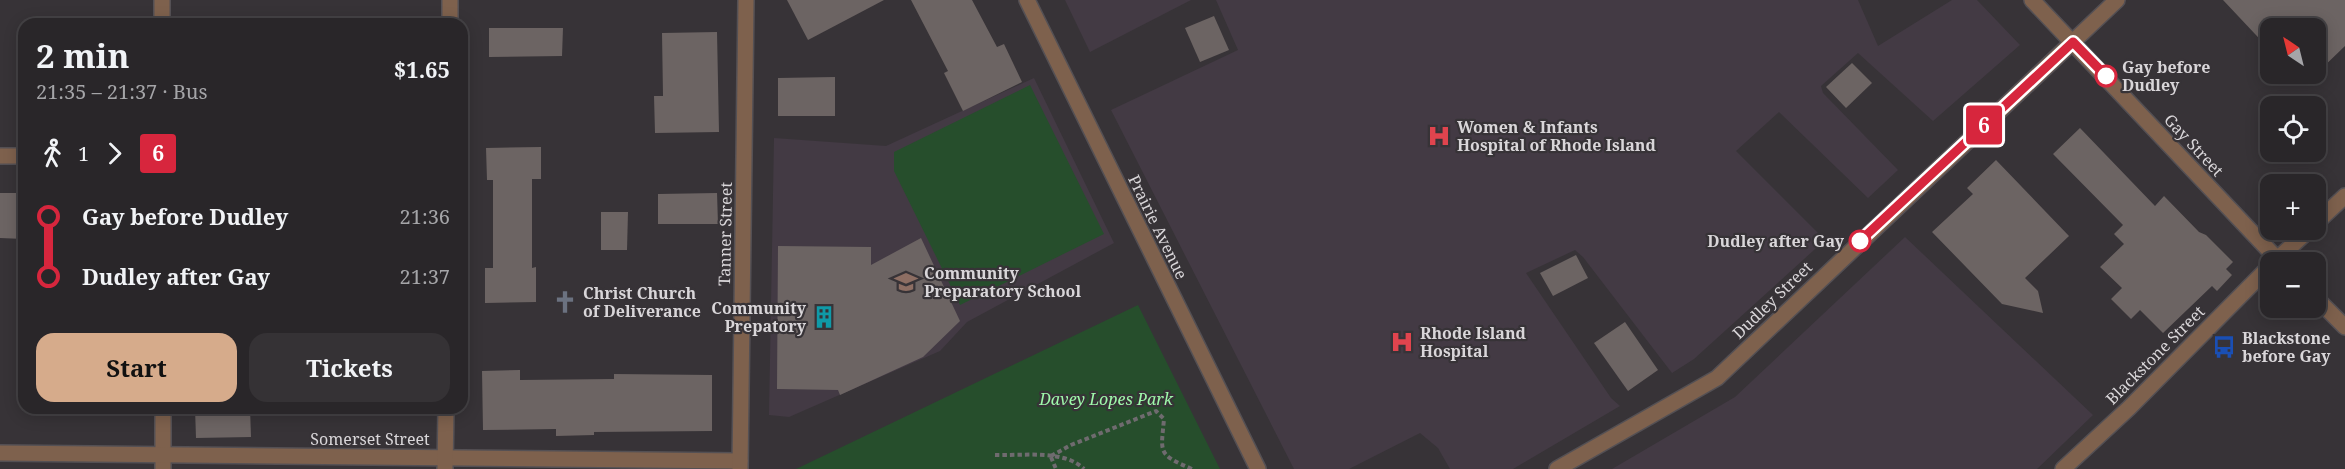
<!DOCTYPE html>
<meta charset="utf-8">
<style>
:root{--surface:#292629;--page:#353235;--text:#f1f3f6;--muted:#a5a5a8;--line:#454346;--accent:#d6ab8b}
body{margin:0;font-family:"Noto Serif",serif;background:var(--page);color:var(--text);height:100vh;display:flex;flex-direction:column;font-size:22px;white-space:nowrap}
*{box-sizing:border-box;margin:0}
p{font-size:20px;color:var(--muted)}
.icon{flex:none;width:33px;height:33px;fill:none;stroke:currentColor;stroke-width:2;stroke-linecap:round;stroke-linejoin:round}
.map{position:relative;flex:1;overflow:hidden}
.details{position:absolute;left:18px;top:18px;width:450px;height:396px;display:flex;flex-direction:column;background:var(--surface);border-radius:18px;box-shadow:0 3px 15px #0003,0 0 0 2px var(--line)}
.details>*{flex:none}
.badge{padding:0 12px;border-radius:4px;font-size:21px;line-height:39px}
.needle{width:39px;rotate:325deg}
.buttons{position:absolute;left:2260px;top:18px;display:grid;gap:12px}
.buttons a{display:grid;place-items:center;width:66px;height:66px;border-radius:12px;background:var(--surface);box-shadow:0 3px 15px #0003,0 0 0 2px var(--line);font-size:30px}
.map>.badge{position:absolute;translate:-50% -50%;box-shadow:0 0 0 3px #fff}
.legs{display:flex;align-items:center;gap:9px;height:66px;padding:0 18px;font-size:20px}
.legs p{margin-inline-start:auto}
.overview{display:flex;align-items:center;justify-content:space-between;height:102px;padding:0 18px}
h1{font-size:33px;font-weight:700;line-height:45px}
.primary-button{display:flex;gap:12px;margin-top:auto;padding:12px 18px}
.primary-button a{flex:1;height:69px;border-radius:18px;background:var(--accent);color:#111;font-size:24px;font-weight:700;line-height:69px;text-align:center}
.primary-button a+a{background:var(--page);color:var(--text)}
ul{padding:0 18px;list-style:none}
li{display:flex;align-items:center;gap:21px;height:60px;font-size:22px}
li i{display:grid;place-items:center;width:9px;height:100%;margin:0 8px;background:currentColor}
li i::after{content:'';width:15px;height:15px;margin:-8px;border:4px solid;border-radius:50%;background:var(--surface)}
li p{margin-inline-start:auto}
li:first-child i{background:linear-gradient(#0000 50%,currentColor 0)}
li:last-child i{background:linear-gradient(currentColor 50%,#0000 0)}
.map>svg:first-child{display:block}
</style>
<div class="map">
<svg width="2345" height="469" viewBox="0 0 2345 469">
<rect width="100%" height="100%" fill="#373337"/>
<g fill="#433a44">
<path d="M 1065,0 L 1191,0 L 1090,52 Z"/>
<path d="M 1216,0 L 1858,0 L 1878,46 L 1952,0 L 1977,0 L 2020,45 L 1933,121 L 1858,53 L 1821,86 L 1823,93 L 1898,170 L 1868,198 L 1779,112 L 1736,151 L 1825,240 L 1694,359 L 1672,373 L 1583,257 L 1575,250 L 1526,273 L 1611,398 L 1620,406 L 1513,469 L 1450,469 L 1438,448 L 1420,433 L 1349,469 L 1294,469 L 1111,110 L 1238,50 Z"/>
<path d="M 1034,78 L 1114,243 L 967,322 L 940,351 L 789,417 L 769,415 L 774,138 L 886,146 Z"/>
<path d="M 1905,237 L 2093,415 L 2037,469 L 1612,469 L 1735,397 Z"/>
</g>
<g fill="#264e2c">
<path d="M 1030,85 L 1104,234 L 960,305 L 894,171 L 894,152 Z"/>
<path d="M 1138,305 L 1220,469 L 796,469 Z"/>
</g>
<g fill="#6c6463">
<path d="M 787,0 L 884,0 L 808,40 Z"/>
<path d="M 911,0 L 972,0 L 997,47 L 1004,44 L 1022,82 L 963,111 L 944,73 L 948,71 Z"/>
<path d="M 2223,0 L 2345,0 L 2345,46 L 2316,74 L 2316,28 L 2271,28 L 2271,51 Z"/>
<path d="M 1214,16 L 1229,50 L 1200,62 L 1185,28 Z"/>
<path d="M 489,28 L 563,28 L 562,56 L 489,57 Z"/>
<path d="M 717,32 L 719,132 L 655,133 L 654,96 L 663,96 L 662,33 Z"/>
<path d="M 1852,63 L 1872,83 L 1846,108 L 1826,87 Z"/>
<path d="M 835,77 L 835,116 L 778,116 L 778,78 Z"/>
<path d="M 2080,128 L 2155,206 L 2164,196 L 2199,232 L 2206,235 L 2233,262 L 2226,269 L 2232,275 L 2217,291 L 2212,286 L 2163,333 L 2140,310 L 2131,319 L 2111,299 L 2122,288 L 2100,267 L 2124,244 L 2114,234 L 2123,225 L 2053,154 Z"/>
<path d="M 541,147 L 541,179 L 532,179 L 532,268 L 536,267 L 536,302 L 485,303 L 485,268 L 493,268 L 493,180 L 487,180 L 486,148 Z"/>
<path d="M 1996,160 L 2069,236 L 2025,278 L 2038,291 L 2043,313 L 2002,304 L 1932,232 L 1973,194 L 1967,188 Z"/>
<path d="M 0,193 L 24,193 L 24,239 L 0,238 Z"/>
<path d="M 717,193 L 718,224 L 658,224 L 658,194 Z"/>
<path d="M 601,212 L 628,212 L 627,250 L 601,250 Z"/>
<path d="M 921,238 L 960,321 L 923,357 L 840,395 L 838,390 L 777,389 L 778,246 L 871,247 L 871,265 Z"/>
<path d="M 1576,255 L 1588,278 L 1553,296 L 1540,273 Z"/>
<path d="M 1625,322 L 1658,370 L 1628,391 L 1594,343 Z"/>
<path d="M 520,370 L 520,380 L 614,379 L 614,374 L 712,375 L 712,431 L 594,432 L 594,435 L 556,436 L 556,429 L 483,430 L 482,371 Z"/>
<path d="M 195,408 L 250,408 L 251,437 L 196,438 Z"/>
</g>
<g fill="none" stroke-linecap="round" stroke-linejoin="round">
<g stroke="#545054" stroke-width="18">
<g id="minor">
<path d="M 1027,0 L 1258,469"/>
<path d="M 2032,0 L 2280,262"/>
<path d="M 162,24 L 162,0"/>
<path d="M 450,24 L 450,0"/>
<path d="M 0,156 L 24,156"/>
<path d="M 2316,223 L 2345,196"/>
<path d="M 2274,262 L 2309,230"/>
<path d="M 2316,298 L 2345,327"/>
<path d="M 163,408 L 163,469"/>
<path d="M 0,453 L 740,461"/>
<path d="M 445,469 L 446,408"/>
<path d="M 740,469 L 746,0"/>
<path d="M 1557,469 L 1717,378 L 2117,0"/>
<path d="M 2063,469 L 2129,408 L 2271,265"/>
</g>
</g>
<g stroke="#6f6b6f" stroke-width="4" stroke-dasharray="4.5 3" stroke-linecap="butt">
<path d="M 995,455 C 1021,456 1064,449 1084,469"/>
<path d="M 1051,456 L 1071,445 L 1156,411 L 1164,419 C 1161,453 1157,454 1192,469"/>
<path d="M 1051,457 L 1056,469"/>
</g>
<use href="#minor" stroke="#7e614d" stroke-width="15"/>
</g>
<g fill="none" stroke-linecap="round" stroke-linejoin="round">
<g stroke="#fff" stroke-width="14">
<path id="line-1" d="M 1860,241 L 2073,42 L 2106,76"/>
</g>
<use href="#line-1" stroke="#d7263d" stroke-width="9"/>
</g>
<defs>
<g id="hospital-bare" transform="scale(1.8)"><path d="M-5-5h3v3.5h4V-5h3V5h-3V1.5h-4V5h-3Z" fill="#e0444e" stroke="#373337" stroke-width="2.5" paint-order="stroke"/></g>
<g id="school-bare" transform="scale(1.8)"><path d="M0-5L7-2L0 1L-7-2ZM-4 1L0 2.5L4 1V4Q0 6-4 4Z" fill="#8d6e63" stroke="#373337" stroke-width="2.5" paint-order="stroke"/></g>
<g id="church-bare" transform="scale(1.8)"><path d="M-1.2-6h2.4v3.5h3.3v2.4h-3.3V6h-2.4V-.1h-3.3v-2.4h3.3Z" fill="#6b7280" stroke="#373337" stroke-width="2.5" paint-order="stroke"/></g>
<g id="building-bare" transform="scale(1.8)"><path d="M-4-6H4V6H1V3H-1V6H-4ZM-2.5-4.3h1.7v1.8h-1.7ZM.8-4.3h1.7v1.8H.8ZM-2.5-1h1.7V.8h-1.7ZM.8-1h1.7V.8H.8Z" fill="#0f9aa8" stroke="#373337" stroke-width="2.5" paint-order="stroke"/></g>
<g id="bus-bare" transform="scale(1.8)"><path d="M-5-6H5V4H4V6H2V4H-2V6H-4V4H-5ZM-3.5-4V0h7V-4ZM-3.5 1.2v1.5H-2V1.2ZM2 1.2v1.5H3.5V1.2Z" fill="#1a4fb4" stroke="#373337" stroke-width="2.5" paint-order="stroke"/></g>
</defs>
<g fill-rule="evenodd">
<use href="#hospital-bare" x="1439" y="136"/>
<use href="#school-bare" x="906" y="282"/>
<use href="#church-bare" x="565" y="302"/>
<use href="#building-bare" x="824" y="317"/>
<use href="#hospital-bare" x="1402" y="342"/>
<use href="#bus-bare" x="2224" y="347"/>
</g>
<g fill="#fff" stroke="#d7263d" stroke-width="3">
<circle cx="2106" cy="76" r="10"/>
<circle cx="1860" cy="241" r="10"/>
</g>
<g text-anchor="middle" stroke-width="4.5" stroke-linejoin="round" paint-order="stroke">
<g font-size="16" font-weight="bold" fill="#d9d6d9" stroke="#373337" text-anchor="start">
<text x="2122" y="73">Gay before<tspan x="2122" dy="18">Dudley</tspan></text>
<text x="1844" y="247" text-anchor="end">Dudley after Gay</text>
</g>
<g font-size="16" font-weight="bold" fill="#d9d6d9" stroke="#373337" text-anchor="start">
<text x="1457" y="133">Women &amp; Infants<tspan x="1457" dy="18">Hospital of Rhode Island</tspan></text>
<text x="924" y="279">Community<tspan x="924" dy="18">Preparatory School</tspan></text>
<text x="583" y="299">Christ Church<tspan x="583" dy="18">of Deliverance</tspan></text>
<text x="806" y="314" text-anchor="end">Community<tspan x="806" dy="18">Prepatory</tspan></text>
<text x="1420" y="339">Rhode Island<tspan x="1420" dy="18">Hospital</tspan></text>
<text x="2242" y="344">Blackstone<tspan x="2242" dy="18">before Gay</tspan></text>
</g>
<g font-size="16" fill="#d9d6d9" stroke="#373337">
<text transform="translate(2194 145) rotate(47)" y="6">Gay Street</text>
<text transform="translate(1158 227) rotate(64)" y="6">Prairie Avenue</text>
<text transform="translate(725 234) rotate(-89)" y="6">Tanner Street</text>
<text transform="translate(1772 300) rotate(-44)" y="6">Dudley Street</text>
<text transform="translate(2155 355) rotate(-45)" y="6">Blackstone Street</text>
<text x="370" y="445">Somerset Street</text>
</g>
<g font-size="16" font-style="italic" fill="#9ff9ab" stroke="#373337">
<text x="1106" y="405">Davey Lopes Park</text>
</g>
</g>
</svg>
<div class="buttons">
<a><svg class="needle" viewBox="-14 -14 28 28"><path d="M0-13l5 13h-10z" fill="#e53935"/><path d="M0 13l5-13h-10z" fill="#a5a5a8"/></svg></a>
<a><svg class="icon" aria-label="locate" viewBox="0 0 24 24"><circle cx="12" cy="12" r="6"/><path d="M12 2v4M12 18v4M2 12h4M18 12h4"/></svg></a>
<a>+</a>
<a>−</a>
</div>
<b class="badge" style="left:1984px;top:125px;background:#d7263d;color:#fff">6</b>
<section class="details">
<div class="overview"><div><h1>2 min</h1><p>21:35 – 21:37 · Bus</p></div><b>$1.65</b></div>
<div class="legs"><svg class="icon" aria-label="walk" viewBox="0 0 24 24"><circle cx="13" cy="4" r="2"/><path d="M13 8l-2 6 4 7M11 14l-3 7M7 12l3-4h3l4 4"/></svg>1<svg class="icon" aria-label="forward" viewBox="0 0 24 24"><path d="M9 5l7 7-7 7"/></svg><b class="badge" style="background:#d7263d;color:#fff">6</b></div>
<ul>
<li><i style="color:#d7263d"></i><b>Gay before Dudley</b><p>21:36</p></li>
<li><i style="color:#d7263d"></i><b>Dudley after Gay</b><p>21:37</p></li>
</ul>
<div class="primary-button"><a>Start</a><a>Tickets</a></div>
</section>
</div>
